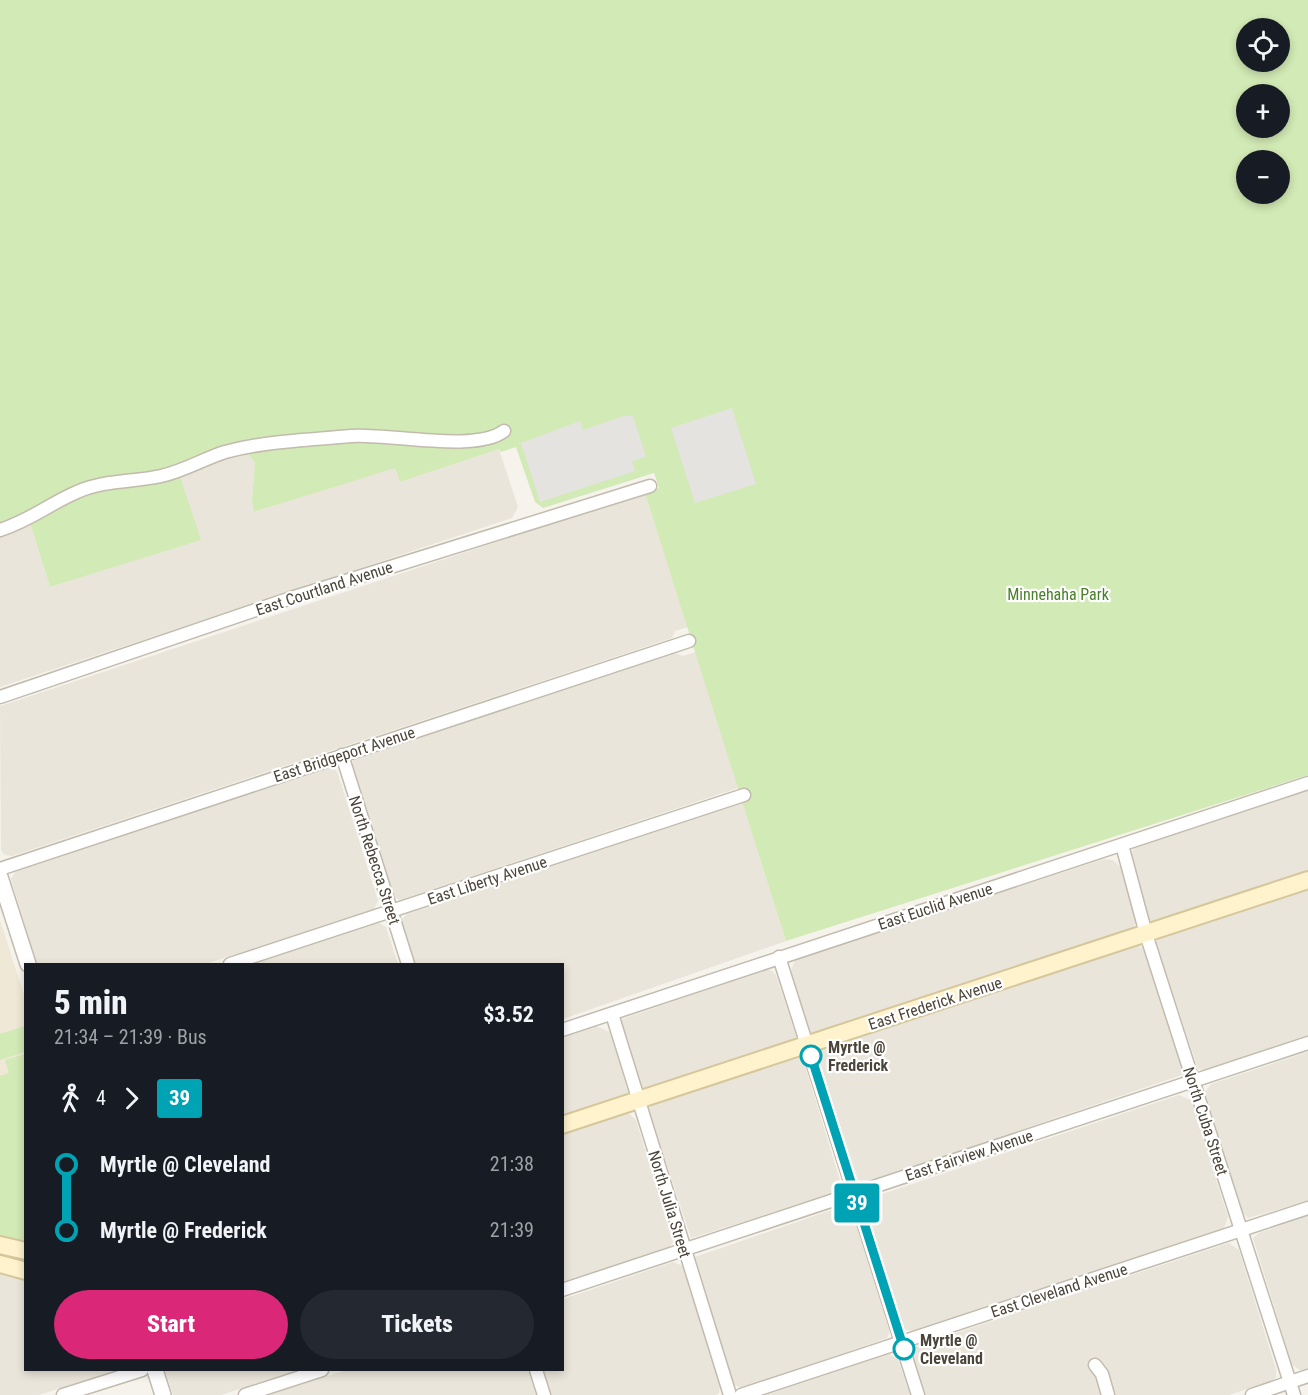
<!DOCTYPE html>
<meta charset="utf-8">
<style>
:root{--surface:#171b24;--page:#242831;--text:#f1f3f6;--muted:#9ea1a6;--accent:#db2777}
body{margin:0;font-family:"Roboto Condensed",sans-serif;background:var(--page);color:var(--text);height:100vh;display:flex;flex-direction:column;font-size:22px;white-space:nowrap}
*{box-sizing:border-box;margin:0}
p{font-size:20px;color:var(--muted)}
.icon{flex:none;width:33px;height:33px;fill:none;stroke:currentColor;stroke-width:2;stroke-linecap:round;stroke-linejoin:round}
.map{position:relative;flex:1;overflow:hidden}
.side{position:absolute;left:24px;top:963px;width:540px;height:408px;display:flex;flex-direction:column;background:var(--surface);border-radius:0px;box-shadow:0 3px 9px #0003}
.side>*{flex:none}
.badge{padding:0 12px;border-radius:4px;font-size:21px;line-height:39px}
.buttons{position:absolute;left:1236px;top:18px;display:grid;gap:12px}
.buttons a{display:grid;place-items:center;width:54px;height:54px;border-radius:50%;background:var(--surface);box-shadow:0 3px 9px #0003;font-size:30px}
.map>.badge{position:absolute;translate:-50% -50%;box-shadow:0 0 0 3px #fff}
.legs{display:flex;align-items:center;gap:9px;height:66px;padding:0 30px;font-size:20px}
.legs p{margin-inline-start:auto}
.summary{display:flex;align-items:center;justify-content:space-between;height:102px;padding:0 30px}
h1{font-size:33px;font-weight:800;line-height:45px}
.primary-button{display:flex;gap:12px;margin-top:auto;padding:12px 30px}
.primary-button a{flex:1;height:69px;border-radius:36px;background:var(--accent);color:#fff;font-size:24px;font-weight:800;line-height:69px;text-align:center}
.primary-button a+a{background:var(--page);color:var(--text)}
ul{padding:0 30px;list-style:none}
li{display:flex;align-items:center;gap:21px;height:66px;font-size:22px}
li i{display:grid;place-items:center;width:9px;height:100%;margin:0 8px;background:currentColor}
li i::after{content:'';width:15px;height:15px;margin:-8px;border:4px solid;border-radius:50%;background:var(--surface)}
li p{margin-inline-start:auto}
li:first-child i{background:linear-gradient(#0000 50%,currentColor 0)}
li:last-child i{background:linear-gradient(currentColor 50%,#0000 0)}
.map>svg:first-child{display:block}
</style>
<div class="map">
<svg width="1308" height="1395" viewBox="0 0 1308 1395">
<rect width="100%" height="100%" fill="#f6f3ec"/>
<g fill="#eae5da">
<path d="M 499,449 L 518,507 L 512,518 L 0,687 L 0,533 L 30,522 L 50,587 L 200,540 L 180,476 L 230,457 L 247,452 L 253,456 L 255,463 L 252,500 L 255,512 L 395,467 L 400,482 Z"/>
<path d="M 645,493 L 688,627 L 675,631 L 672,638 L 12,856 L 5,855 L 1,850 L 0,706 Z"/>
<path d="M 696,652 L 738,788 L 400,900 L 393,897 L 352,767 L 353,760 L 675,653 L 683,656 Z"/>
<path d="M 332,767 L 337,771 L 378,901 L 374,909 L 205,964 L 37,964 L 11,879 L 16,870 Z"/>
<path d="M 1308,791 L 1308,872 L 1155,922 L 1149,920 L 1130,854 L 1135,848 Z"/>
<path d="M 743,803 L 786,941 L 563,1019 L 562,964 L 414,964 L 401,925 L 401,920 L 407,914 Z"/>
<path d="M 1104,859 L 1113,860 L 1124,871 L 1133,901 L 1136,922 L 1133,929 L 813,1035 L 810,1032 L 791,971 L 795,960 Z"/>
<path d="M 1308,888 L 1308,1037 L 1206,1070 L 1198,1069 L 1156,942 L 1161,936 Z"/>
<path d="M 379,923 L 386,927 L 398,964 L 253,964 Z"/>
<path d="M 1138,945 L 1143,949 L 1185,1068 L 1182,1075 L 865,1183 L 859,1182 L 817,1056 L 819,1050 Z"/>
<path d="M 765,970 L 771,970 L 776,975 L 796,1036 L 795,1041 L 641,1091 L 620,1023 L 622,1019 Z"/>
<path d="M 596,1026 L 610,1032 L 628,1093 L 563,1118 L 562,1037 Z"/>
<path d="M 1308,1052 L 1308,1201 L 1248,1218 L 1242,1212 L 1205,1092 L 1211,1084 Z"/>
<path d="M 796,1057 L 801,1057 L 804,1062 L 842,1187 L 838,1192 L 691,1238 L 648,1107 Z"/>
<path d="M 1179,1095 L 1191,1100 L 1228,1217 L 1224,1228 L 913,1331 L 904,1329 L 865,1205 L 867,1199 Z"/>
<path d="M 627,1112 L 636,1120 L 673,1242 L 670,1247 L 563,1283 L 562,1134 Z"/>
<path d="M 843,1206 L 851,1209 L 890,1331 L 887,1338 L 742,1388 L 734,1385 L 695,1257 Z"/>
<path d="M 1308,1216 L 1308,1369 L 1302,1371 L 1292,1365 L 1253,1238 L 1259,1233 Z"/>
<path d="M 1229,1243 L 1239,1250 L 1276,1369 L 1276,1377 L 1272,1381 L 1229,1395 L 925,1395 L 912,1353 L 916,1346 Z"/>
<path d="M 673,1262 L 683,1266 L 720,1384 L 719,1393 L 716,1395 L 551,1395 L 543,1370 L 562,1370 L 563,1299 Z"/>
<path d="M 0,1272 L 25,1279 L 26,1370 L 117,1370 L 39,1395 L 0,1395 Z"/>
<path d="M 889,1354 L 898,1359 L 910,1395 L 766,1395 Z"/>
<path d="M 165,1370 L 298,1370 L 221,1395 L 173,1395 Z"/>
<path d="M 346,1370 L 528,1370 L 536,1395 L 269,1395 Z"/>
</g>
<path fill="#efe8d6" d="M 0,920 L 26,1001 L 25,1183 L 0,1191 Z"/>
<g fill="#d2eab5" fill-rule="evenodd">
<path d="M 0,0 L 1308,0 L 1308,775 L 786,941 L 645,493 L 659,488 L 654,473 L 543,508 L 535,502 L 516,447 L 501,452 L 499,449 L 400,482 L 395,468 L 254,512 L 252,500 L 255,463 L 247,452 L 180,476 L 201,540 L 50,587 L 28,516 L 0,525 ZM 1246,28 L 1280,28 L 1280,62 L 1246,62 ZM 1246,94 L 1280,94 L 1280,128 L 1246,128 ZM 1246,160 L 1280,160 L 1280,194 L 1246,194 Z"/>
<path d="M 25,1026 L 25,1052 L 0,1060 L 0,1034 Z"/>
<path d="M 25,1054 L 25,1243 L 0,1236 L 0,1076 L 9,1073 L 5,1060 Z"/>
</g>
<g fill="#e5e3e0">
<path d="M 732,408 L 756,484 L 695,503 L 671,428 Z"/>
<path d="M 624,416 L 633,416 L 646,457 L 632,461 L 635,471 L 540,502 L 521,443 L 580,421 L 583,430 Z"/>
</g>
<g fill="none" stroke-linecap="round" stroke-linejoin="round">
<g stroke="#c2bbae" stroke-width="15">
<g id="minor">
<path d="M 0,530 C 31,520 49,504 77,492 C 103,480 134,482 161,476 C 184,471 203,459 225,452 C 266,441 309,440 351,436 C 389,433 475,453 504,431"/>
<path d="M 0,697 L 291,598 L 650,486"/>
<path d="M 342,755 L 408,964"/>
<path d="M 1122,845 L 1146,934 L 1294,1395"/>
<path d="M 0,869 L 689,641"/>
<path d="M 779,957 L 918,1395"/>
<path d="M 230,964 L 744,795"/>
<path d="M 612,1014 L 730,1395"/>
<path d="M 562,1030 L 1308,783"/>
<path d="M 562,1290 L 1308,1043"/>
<path d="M 1095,1365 L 1102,1374 L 1108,1395"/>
<path d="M 536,1370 L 544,1395"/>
<path d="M 63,1395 L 142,1370"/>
<path d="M 245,1395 L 322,1370"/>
<path d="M 741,1395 L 1308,1208"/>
<path d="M 1252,1395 L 1308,1376"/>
</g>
</g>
<g stroke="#c2bbae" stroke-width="18">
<g id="tertiary">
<path d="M 0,877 L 28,964"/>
<path d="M 155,1370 L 163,1395"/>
</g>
</g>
<g stroke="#d6c79b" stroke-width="20">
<g id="secondary">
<path d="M 562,1125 L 1308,880"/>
<path d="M 0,1245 L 26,1251"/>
<path d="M 0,1264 L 26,1271"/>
</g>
</g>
<use href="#minor" stroke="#fff" stroke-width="12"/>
<use href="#tertiary" stroke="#fff" stroke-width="15"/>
<use href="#secondary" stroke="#fff3cd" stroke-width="16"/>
</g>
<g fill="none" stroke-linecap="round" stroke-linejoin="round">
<g stroke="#fff" stroke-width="14">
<path id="line-1" d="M 811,1056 L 904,1349"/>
</g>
<use href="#line-1" stroke="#00a3b4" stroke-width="9"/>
</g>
<g fill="#fff" stroke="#00a3b4" stroke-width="3">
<circle cx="811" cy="1056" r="10"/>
<circle cx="904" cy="1349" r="10"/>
</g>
<g text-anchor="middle" stroke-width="4.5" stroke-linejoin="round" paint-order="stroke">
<g font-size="16" fill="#4b4439" stroke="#fff">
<text transform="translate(324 588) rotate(-18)" y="6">East Courtland Avenue</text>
<text transform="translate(344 754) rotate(-18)" y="6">East Bridgeport Avenue</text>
<text transform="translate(375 860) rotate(72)" y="6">North Rebecca Street</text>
<text transform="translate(487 880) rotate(-18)" y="6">East Liberty Avenue</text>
<text transform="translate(935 906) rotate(-18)" y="6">East Euclid Avenue</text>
<text transform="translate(935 1003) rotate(-18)" y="6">East Frederick Avenue</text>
<text transform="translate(1206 1121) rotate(72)" y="6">North Cuba Street</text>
<text transform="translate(969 1155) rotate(-18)" y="6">East Fairview Avenue</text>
<text transform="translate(670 1204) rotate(73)" y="6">North Julia Street</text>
<text transform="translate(1059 1290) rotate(-18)" y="6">East Cleveland Avenue</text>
</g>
<g font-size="16" fill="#4a7f2a" stroke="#fff">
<text x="1058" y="600">Minnehaha Park</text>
</g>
<g font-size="16" font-weight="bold" fill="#4b4439" stroke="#fff" text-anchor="start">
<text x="828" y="1053">Myrtle @<tspan x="828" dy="18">Frederick</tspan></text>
<text x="920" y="1346">Myrtle @<tspan x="920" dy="18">Cleveland</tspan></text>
</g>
</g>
</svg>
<div class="buttons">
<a><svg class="icon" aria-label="locate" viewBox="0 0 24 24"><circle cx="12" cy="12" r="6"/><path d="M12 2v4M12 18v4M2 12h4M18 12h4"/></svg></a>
<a>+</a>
<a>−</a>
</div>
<b class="badge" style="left:857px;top:1203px;background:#00a3b4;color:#fff">39</b>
<section class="side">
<div class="summary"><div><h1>5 min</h1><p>21:34 – 21:39 · Bus</p></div><b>$3.52</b></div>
<div class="legs"><svg class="icon" aria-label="walk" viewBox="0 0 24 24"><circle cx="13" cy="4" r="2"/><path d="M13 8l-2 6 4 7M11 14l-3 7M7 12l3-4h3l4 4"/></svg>4<svg class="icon" aria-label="forward" viewBox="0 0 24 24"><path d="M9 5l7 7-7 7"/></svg><b class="badge" style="background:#00a3b4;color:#fff">39</b></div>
<ul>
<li><i style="color:#00a3b4"></i><b>Myrtle @ Cleveland</b><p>21:38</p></li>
<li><i style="color:#00a3b4"></i><b>Myrtle @ Frederick</b><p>21:39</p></li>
</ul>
<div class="primary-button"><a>Start</a><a>Tickets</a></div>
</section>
</div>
